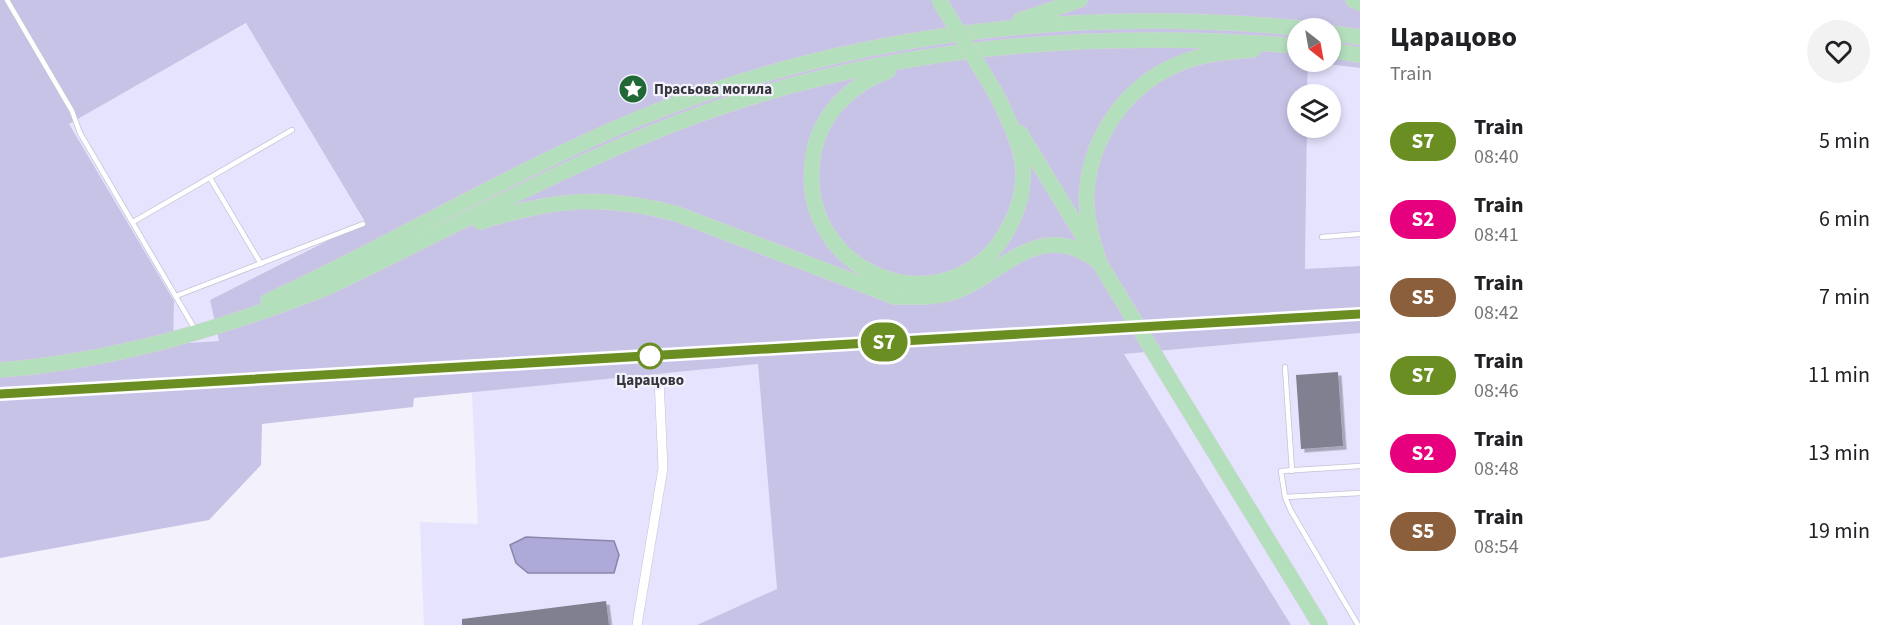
<!DOCTYPE html>
<meta charset="utf-8">
<style>
:root{--surface:#fff;--page:#f2f2f2;--text:#202124;--muted:#757577}
body{margin:0;font-family:"Source Sans 3",sans-serif;background:var(--page);color:var(--text);height:100vh;display:flex;flex-direction:column;font-size:22px;white-space:nowrap}
*{box-sizing:border-box;margin:0}
p{font-size:20px;color:var(--muted)}
.icon{flex:none;width:33px;height:33px;fill:none;stroke:currentColor;stroke-width:2;stroke-linecap:round;stroke-linejoin:round}
.map{position:relative;flex:1;overflow:hidden}
.drawer{display:flex;flex-direction:column;background:var(--surface);width:540px}
.drawer>*{flex:none}
.badge{padding:0 12px;border-radius:20px;font-size:21px;line-height:39px}
.needle{width:39px;rotate:149deg}
.controls{position:absolute;left:1287px;top:18px;display:grid;gap:12px}
.controls a{display:grid;place-items:center;width:54px;height:54px;border-radius:50%;background:var(--surface);box-shadow:0 3px 9px #0003;font-size:30px}
.map>.badge{position:absolute;translate:-50% -50%;box-shadow:0 0 0 3px #fff}
.round{display:grid;place-items:center;flex:none;width:63px;height:63px;border-radius:32px;background:var(--page)}
.summary{display:flex;align-items:center;justify-content:space-between;height:102px;padding:0 30px}
h1{font-size:28px;font-weight:700;line-height:45px}
ul{padding:0;list-style:none}
li{display:flex;align-items:center;gap:18px;height:78px;padding:0 30px}
li div{flex:1}
li b{display:block;font-size:22px}
li em{font-style:normal}
li .badge{min-width:66px;font-weight:700;text-align:center}
main{display:flex;flex:1;min-height:0}
.map>svg:first-child{display:block}
</style>
<main>
<div class="map">
<svg width="1360" height="625" viewBox="0 0 1360 625">
<defs>
<filter id="shadow"><feDropShadow dx="3.5" dy="3.5" stdDeviation="0" flood-color="#0004"/></filter>
</defs>
<rect width="100%" height="100%" fill="#f2f1fc"/>
<g fill="#e5e3fd">
<path d="M 247,23 L 365,223 L 210,300 L 219,341 L 172,344 L 69,124 Z"/>
<path d="M 1308,62 L 1360,68 L 1360,266 L 1305,270 L 1307,128 L 1330,128 L 1330,94 L 1307,94 Z"/>
<path d="M 1360,333 L 1360,625 L 1291,625 L 1124,354 Z"/>
<path d="M 759,364 L 777,590 L 697,625 L 424,625 L 420,522 L 478,524 L 472,392 Z"/>
</g>
<path fill="#c6c3e7" fill-rule="evenodd" d="M 0,0 L 1360,0 L 1360,68 L 1310,62 L 1330,62 L 1330,28 L 1298,28 L 1298,62 L 1308,62 L 1307,94 L 1298,94 L 1298,128 L 1307,128 L 1305,269 L 1360,266 L 1360,333 L 1124,354 L 1291,625 L 697,625 L 777,589 L 758,364 L 414,398 L 413,407 L 262,424 L 261,465 L 209,520 L 0,558 ZM 246,23 L 365,222 L 210,300 L 219,341 L 173,344 L 174,301 L 69,124 Z"/>
<path fill="#ada9d8" stroke="#8986a9" stroke-width="1.5" d="M 526,537 L 614,541 L 619,555 L 614,573 L 528,573 L 516,563 L 510,545 Z"/>
<g fill="#818090" filter="url(#shadow)">
<path d="M 1338,372 L 1343,446 L 1301,449 L 1296,375 Z"/>
<path d="M 606,601 L 609,625 L 462,625 L 462,619 Z"/>
</g>
<g fill="none" stroke-linecap="round" stroke-linejoin="round">
<g stroke="#c4c3d4" stroke-width="6">
<g id="lane">
<path d="M 7,0 L 72,111 L 80,133 L 196,331"/>
<path d="M 210,178 L 261,264"/>
<path d="M 133,222 L 292,130"/>
<path d="M 1322,237 L 1360,234"/>
<path d="M 176,296 L 363,224"/>
<path d="M 1285,367 L 1292,471"/>
<path d="M 1285,497 L 1360,493"/>
<path d="M 1358,625 L 1291,511 L 1285,497 L 1281,471 L 1360,466"/>
</g>
</g>
<g stroke="#c4c3d4" stroke-width="10">
<path id="street" d="M 637,625 L 663,468 L 659,379"/>
</g>
<g stroke="#d3d3d4" stroke-width="16">
<g id="primary">
<path d="M 1353,0 L 1360,3"/>
<path d="M 1020,20 L 1080,0"/>
<path d="M 1330,33 L 1360,37"/>
<path d="M 1330,50 L 1360,55"/>
<path d="M 888,71 C 852,84 822,112 814,151 C 789,279 959,337 1012,221 C 1020,205 1024,186 1023,168 C 1020,141 1007,116 995,92"/>
<path d="M 1020,133 L 1122,300"/>
<path d="M 480,222 C 553,199 603,194 677,214 L 895,297 C 914,297 932,298 951,293 C 991,281 1024,235 1070,247 C 1080,249 1089,256 1099,261"/>
<path d="M 1099,261 C 1092,238 1084,213 1087,189 C 1092,135 1127,86 1176,65 C 1200,54 1227,52 1253,50"/>
<path d="M 268,301 C 392,244 509,173 635,120 C 844,33 1075,7 1299,28"/>
<path d="M 0,370 C 113,361 221,329 326,288 C 454,228 578,157 712,110 C 899,45 1101,30 1298,46"/>
<path d="M 1166,373 L 1320,625"/>
</g>
</g>
<use href="#lane" stroke="#fff" stroke-width="4.5"/>
<use href="#street" stroke="#fff" stroke-width="9"/>
<use href="#primary" stroke="#b4dfbd" stroke-width="15"/>
<g stroke="#5c5c63" stroke-width="5">
<path id="rail" d="M 0,394 L 1360,314"/>
</g>
<use href="#rail" stroke="#f2f1fc" stroke-width="3" stroke-dasharray="9" stroke-linecap="butt"/>
<g stroke="#d3d3d4" stroke-width="16" stroke-linecap="butt">
<g id="primary-bridge">
<path d="M 939,0 L 995,92"/>
<path d="M 1122,300 L 1166,373"/>
</g>
</g>
<use href="#primary-bridge" stroke="#b4dfbd" stroke-width="15"/>
</g>
<g fill="none" stroke-linecap="round" stroke-linejoin="round">
<g stroke="#fff" stroke-width="14">
<path id="line" d="M 0,394 L 1360,314"/>
</g>
<use href="#line" stroke="#6b8e23" stroke-width="9"/>
</g>
<defs>
<g id="sight-disc" transform="scale(1.5)"><circle r="9.5" fill="#206936" stroke="#f2f1fc"/><path d="M0-6L1.8-2.2L6-1.7L2.9 1.2L3.7 5.4L0 3.3L-3.7 5.4L-2.9 1.2L-6-1.7L-1.8-2.2Z" fill="#fff"/></g>
</defs>
<g fill-rule="evenodd">
<use href="#sight-disc" x="633" y="89"/>
</g>
<circle fill="#fff" stroke="#6b8e23" stroke-width="3" cx="650" cy="356" r="12"/>
<g text-anchor="middle" stroke-width="4.5" stroke-linejoin="round" paint-order="stroke">
<g font-size="15" font-weight="bold" fill="#35353c" stroke="#f2f1fc" text-anchor="start">
<text x="654" y="94">Прасьова могила</text>
</g>
<g font-size="15" font-weight="bold" fill="#35353c" stroke="#f2f1fc">
<text x="650" y="385">Царацово</text>
</g>
</g>
</svg>
<div class="controls">
<a><svg class="needle" viewBox="-14 -14 28 28"><path d="M0-13l5 13h-10z" fill="#e53935"/><path d="M0 13l5-13h-10z" fill="#757577"/></svg></a>
<a><svg class="icon" aria-label="layers" viewBox="0 0 24 24"><path d="M12 4l9 5-9 5-9-5zM3 14l9 5 9-5"/></svg></a>
</div>
<b class="badge" style="left:884px;top:342px;background:#6b8e23;color:#fff">S7</b>
</div>
<section class="drawer">
<div class="summary"><div><h1>Царацово</h1><p>Train</p></div><a class="round"><svg class="icon" aria-label="heart" viewBox="0 0 24 24"><path d="M12 20l-8-8c-3-5 5-10 8-4 3-6 11-1 8 4z"/></svg></a></div>
<ul>
<li><span class="badge" style="background:#6b8e23;color:#fff">S7</span><div><b>Train</b><p>08:40</p></div><em>5 min</em></li>
<li><span class="badge" style="background:#e6007e;color:#fff">S2</span><div><b>Train</b><p>08:41</p></div><em>6 min</em></li>
<li><span class="badge" style="background:#8b5e3c;color:#fff">S5</span><div><b>Train</b><p>08:42</p></div><em>7 min</em></li>
<li><span class="badge" style="background:#6b8e23;color:#fff">S7</span><div><b>Train</b><p>08:46</p></div><em>11 min</em></li>
<li><span class="badge" style="background:#e6007e;color:#fff">S2</span><div><b>Train</b><p>08:48</p></div><em>13 min</em></li>
<li><span class="badge" style="background:#8b5e3c;color:#fff">S5</span><div><b>Train</b><p>08:54</p></div><em>19 min</em></li>
</ul>
</section>
</main>
